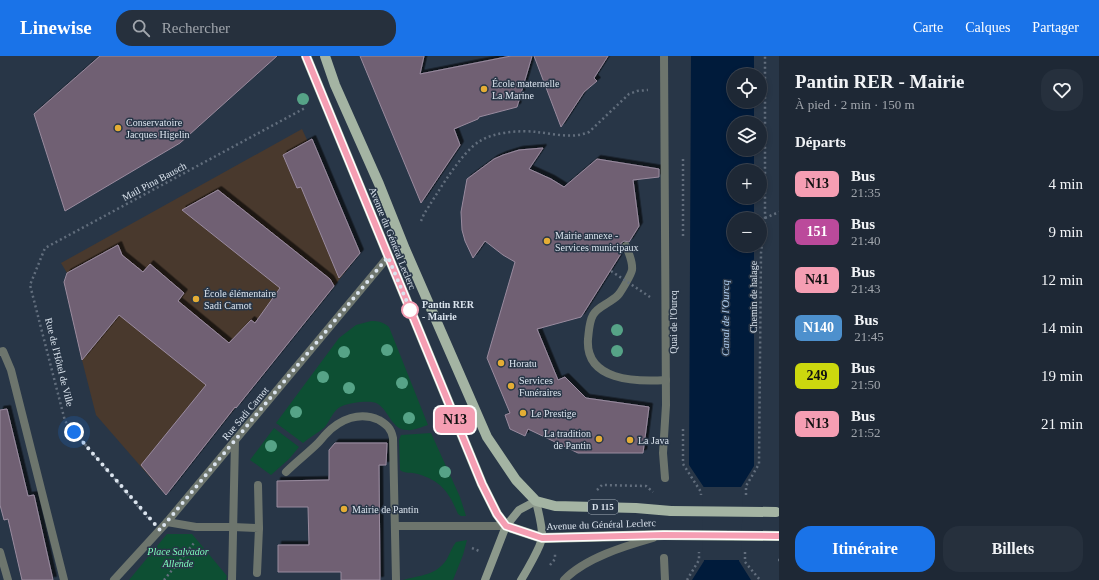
<!DOCTYPE html>
<html lang="fr">
<meta charset="utf-8">
<style>
:root{--surface:#1e2835;--page:#26303d;--text:#f1f3f6;--muted:#a1a6ad;--line:#3c4450;--accent:#1a73e8}
body{margin:0;font-family:"Times New Roman",serif;background:var(--page);color:var(--text);height:100vh;display:flex;flex-direction:column;font-size:15px;white-space:nowrap}
*{box-sizing:border-box;margin:0}
p{font-size:13px;color:var(--muted)}
.icon{flex:none;width:22px;height:22px;fill:none;stroke:currentColor;stroke-width:2;stroke-linecap:round;stroke-linejoin:round}
.map{position:relative;flex:1;overflow:hidden}
.drawer{display:flex;flex-direction:column;background:var(--surface);width:320px}
.drawer>*{flex:none}
.badge{padding:0 8px;border-radius:6px;font-size:14px;line-height:26px}
.fabs{position:absolute;left:727px;top:12px;display:grid;gap:8px}
.fabs a{display:grid;place-items:center;width:40px;height:40px;border-radius:50%;background:var(--surface);box-shadow:0 2px 6px #0003,0 0 0 1px var(--line);font-size:20px}
.you{position:absolute;width:20px;height:20px;margin:-10px;border:3px solid #fff;border-radius:50%;background:#1a73e8;box-shadow:0 0 0 6px #1a73e833}
.map>.badge{position:absolute;translate:-50% -50%;box-shadow:0 0 0 2px #fff}
h2{padding:0 16px;font-size:15px;line-height:36px}
.round{display:grid;place-items:center;flex:none;width:42px;height:42px;border-radius:16px;background:var(--page)}
.head{display:flex;align-items:center;justify-content:space-between;height:68px;padding:0 16px}
h1{font-size:19px;font-weight:700;line-height:30px}
.primary-button{display:flex;gap:8px;margin-top:auto;padding:8px 16px}
.primary-button a{flex:1;height:46px;border-radius:16px;background:var(--accent);color:#fff;font-size:16px;font-weight:700;line-height:46px;text-align:center}
.primary-button a+a{background:var(--page);color:var(--text)}
ul{padding:0;list-style:none}
li{display:flex;align-items:center;gap:12px;height:48px;padding:0 16px}
li div{flex:1}
li b{display:block;font-size:15px}
li em{font-style:normal}
li .badge{min-width:44px;font-weight:700;text-align:center}
header{display:flex;align-items:center;gap:24px;box-sizing:border-box;height:56px;padding:0 20px;background:var(--accent);color:#fff}
header strong{font-size:19px}
nav{display:flex;gap:22px;margin-inline-start:auto;font-size:14px}
.search{width:280px;height:36px;background:var(--page);display:flex;align-items:center;gap:10px;box-sizing:border-box;padding:0 14px;border-radius:16px;color:var(--muted);font-size:15px}
main{display:flex;flex:1;min-height:0}
.map>svg:first-child{display:block}
</style>
<header>
<strong>Linewise</strong>
<div class="search"><svg class="icon" aria-label="search" viewBox="0 0 24 24"><circle cx="10" cy="10" r="6"/><path d="M15 15l6 6"/></svg>Rechercher</div>
<nav><a>Carte</a><a>Calques</a><a>Partager</a></nav>
</header>
<main>
<div class="map">
<svg width="779" height="524" viewBox="0 0 779 524">
<defs>
<filter id="shadow"><feDropShadow dx="3.5" dy="-3.5" stdDeviation="0" flood-color="#0009"/></filter>
</defs>
<rect width="100%" height="100%" fill="#283647"/>
<path fill="#49392d" d="M 302,73 L 360,197 L 313,257 L 311,257 L 236,352 L 235,352 L 188,410 L 168,436 L 163,436 L 96,359 L 82,304 L 64,226 L 67,217 L 61,207 Z"/>
<g fill="#0d4f33">
<path d="M 371,265 C 379,265 383,266 389,271 L 428,369 C 421,371 413,375 407,374 C 392,374 389,355 378,348 C 373,345 366,346 360,346 C 353,347 346,348 340,351 C 332,356 330,365 325,371 C 318,377 310,381 303,387 L 276,367 L 339,282 L 356,269 Z"/>
<path d="M 274,372 L 299,391 L 289,403 L 271,419 L 250,404 Z"/>
<path d="M 431,377 L 460,441 L 466,460 L 461,460 L 458,458 C 449,436 441,425 418,418 C 411,416 405,418 400,414 L 399,384 L 401,379 Z"/>
<path d="M 167,478 L 192,478 L 227,520 L 226,524 L 129,524 Z"/>
<path d="M 467,484 L 463,499 L 453,524 L 403,524 C 420,519 436,520 447,503 C 450,497 452,491 456,486 Z"/>
</g>
<path fill="#001b3b" d="M 691,0 L 754,0 L 754,19 L 734,19 L 734,45 L 754,45 L 754,67 L 734,67 L 734,93 L 754,93 L 754,115 L 734,115 L 734,141 L 754,141 L 754,163 L 734,163 L 734,189 L 754,189 L 754,410 L 741,431 L 739,505 L 751,524 L 692,524 L 704,505 L 705,433 L 689,409 Z"/>
<path fill="#283647" d="M 701,431 L 743,431 L 741,504 L 752,521 L 739,504 L 702,504 L 703,434 Z"/>
<g fill="#6f6073" stroke="#9a8b9f" filter="url(#shadow)">
<path d="M 100,0 L 277,0 L 180,87 L 65,155 L 34,58 Z"/>
<path d="M 360,0 L 424,0 L 420,18 L 511,0 L 532,0 L 517,51 L 479,61 L 478,63 L 454,73 L 460,89 L 421,147 Z"/>
<path d="M 534,0 L 608,0 L 594,22 L 597,25 L 584,36 L 561,71 Z"/>
<path d="M 312,83 L 360,197 L 339,222 L 301,131 L 297,132 L 283,99 Z"/>
<path d="M 543,92 L 529,113 L 551,123 L 564,131 L 597,103 L 659,113 L 659,121 L 633,124 L 639,170 L 629,186 L 624,185 L 621,187 L 621,190 L 622,196 L 581,261 L 537,273 L 558,324 L 565,321 L 586,342 L 649,351 L 643,397 L 578,397 L 528,373 L 525,380 L 510,373 L 505,359 L 510,357 L 487,302 L 515,206 L 503,199 L 485,185 L 473,202 L 465,185 L 462,174 L 461,156 L 467,123 L 494,103 L 503,99 L 519,94 Z"/>
<path d="M 218,134 L 330,223 L 334,230 L 236,352 L 235,351 L 166,439 L 141,409 L 206,329 L 119,259 L 82,304 L 64,226 L 67,217 L 118,189 L 122,199 L 143,216 L 150,208 L 184,237 L 178,245 L 229,287 L 251,264 L 255,267 L 280,232 L 182,154 Z"/>
<path d="M 7,353 L 28,440 L 34,439 L 53,524 L 22,524 L 8,463 L 4,464 L 0,449 L 0,354 Z"/>
<path d="M 335,387 L 387,387 L 386,409 L 379,409 L 380,524 L 341,524 L 341,516 L 278,516 L 278,489 L 309,489 L 308,451 L 277,451 L 277,425 L 329,424 L 329,394 Z"/>
</g>
<g fill="none" stroke-linecap="round" stroke-linejoin="round">
<g stroke="#626e7d" stroke-width="2.5" stroke-dasharray="2 3" stroke-linecap="butt">
<path d="M 683,103 L 683,182"/>
<path d="M 765,162 L 779,156"/>
<path d="M 421,165 L 424,158 C 437,138 461,96 480,85 C 494,76 520,74 537,76 C 554,78 573,83 589,76 L 629,38 L 637,35 L 648,34"/>
<path d="M 683,373 L 683,408 L 701,436 L 701,439"/>
<path d="M 597,434 L 602,429 L 646,430 L 653,436"/>
<path d="M 746,439 L 746,430 L 759,408 L 761,197 L 765,162 L 765,0"/>
<path d="M 148,462 L 65,365 L 30,229 L 45,192 L 305,52"/>
<path d="M 472,492 L 479,495"/>
<path d="M 745,496 L 745,506 L 760,524"/>
<path d="M 778,504 L 779,504"/>
<path d="M 550,509 L 555,503 L 555,498"/>
<path d="M 164,524 L 194,487"/>
<path d="M 687,524 L 699,504 L 699,496"/>
</g>
<g stroke="#6d756d" stroke-width="8">
<path d="M 626,190 C 629,197 633,207 632,214 C 631,219 622,234 619,238 C 617,241 612,244 609,246 C 603,250 597,252 593,259 C 589,266 589,275 588,283 C 585,325 636,326 666,324"/>
<path d="M 0,296 L 3,295 L 11,314 L 64,524"/>
<path d="M 286,416 C 296,406 308,397 318,387 C 321,384 323,381 326,378 C 340,363 360,355 379,364 C 387,369 391,372 393,382 L 396,524"/>
<path d="M 258,429 L 259,472"/>
<path d="M 395,470 L 506,470"/>
<path d="M 233,471 L 259,472 L 257,517"/>
<path d="M 0,496 L 8,524"/>
<path d="M 564,524 C 585,502 625,490 653,482"/>
</g>
<g stroke="#6d756d" stroke-width="8">
<path d="M 664,0 L 666,349 L 663,397 L 665,422"/>
<path d="M 167,466 L 196,471 L 233,471"/>
<path d="M 664,502 L 665,524"/>
<path d="M 114,524 L 167,466 L 388,201"/>
<path d="M 232,524 L 235,384"/>
</g>
<path stroke="#8c998c" stroke-width="8" d="M 485,524 L 506,470 L 519,454 L 536,445 C 538,455 543,472 542,482 C 541,490 526,516 521,524"/>
<g stroke="#a4b4a3" stroke-width="10">
<path d="M 306,0 L 482,428 L 497,458 L 506,470 L 542,482 L 664,479"/>
<path d="M 325,0 L 335,29 L 379,128 L 405,193 L 487,381 L 516,424 L 536,445 L 555,450 L 636,452 L 671,455"/>
</g>
<path stroke="#626e7d" stroke-width="2.5" stroke-dasharray="2 3" stroke-linecap="butt" d="M 611,215 L 650,241"/>
<g stroke="#a4b4a3" stroke-width="10">
<path d="M 671,455 L 776,456"/>
<path d="M 664,479 L 778,480"/>
</g>
</g>
<g fill="#56a387">
<circle cx="303" cy="43" r="6"/>
<circle cx="617" cy="274" r="6"/>
<circle cx="387" cy="294" r="6"/>
<circle cx="617" cy="295" r="6"/>
<circle cx="344" cy="296" r="6"/>
<circle cx="323" cy="321" r="6"/>
<circle cx="402" cy="327" r="6"/>
<circle cx="349" cy="332" r="6"/>
<circle cx="296" cy="356" r="6"/>
<circle cx="409" cy="362" r="6"/>
<circle cx="271" cy="390" r="6"/>
<circle cx="445" cy="416" r="6"/>
</g>
<g fill="none" stroke-linecap="round" stroke-linejoin="round">
<g stroke="#fff" stroke-width="9">
<path id="line" d="M 306,0 L 482,428 L 497,458 L 506,470 L 542,482 L 664,479 L 779,480"/>
</g>
<use href="#line" stroke="#f59eb3" stroke-width="6"/>
<path stroke="#dbe4ee" stroke-width="4" stroke-dasharray="0 7.2" d="M 74,376 L 160,474 L 388,201 L 412,258 L 410,254"/>
</g>
<g fill="#e4ad35" stroke="#283647" stroke-width="1.5">
<circle cx="484" cy="33" r="4"/>
<circle cx="118" cy="72" r="4"/>
<circle cx="547" cy="185" r="4"/>
<circle cx="196" cy="243" r="4"/>
<circle cx="501" cy="307" r="4"/>
<circle cx="511" cy="330" r="4"/>
<circle cx="523" cy="357" r="4"/>
<circle cx="599" cy="383" r="4"/>
<circle cx="630" cy="384" r="4"/>
<circle cx="344" cy="453" r="4"/>
</g>
<circle fill="#fff" stroke="#f59eb3" stroke-width="2" cx="410" cy="254" r="8"/>
<g text-anchor="middle" stroke-width="3" stroke-linejoin="round" paint-order="stroke">
<rect fill="#283647" stroke="#a5b0bc" stroke-width="1" x="588" y="444" width="30" height="14" rx="3"/>
<g font-size="9" font-weight="bold" fill="#dbe4ee">
<text x="603" y="454">D 115</text>
</g>
<g font-size="10" fill="#dbe4ee" stroke="#283647" text-anchor="start">
<text x="492" y="31">École maternelle<tspan x="492" dy="12">La Marine</tspan></text>
<text x="126" y="70">Conservatoire<tspan x="126" dy="12">Jacques Higelin</tspan></text>
<text x="555" y="183">Mairie annexe -<tspan x="555" dy="12">Services municipaux</tspan></text>
<text x="204" y="241">École élémentaire<tspan x="204" dy="12">Sadi Carnot</tspan></text>
<text x="509" y="311">Horatu</text>
<text x="519" y="328">Services<tspan x="519" dy="12">Funéraires</tspan></text>
<text x="531" y="361">Le Prestige</text>
<text x="591" y="381" text-anchor="end">La tradition<tspan x="591" dy="12">de Pantin</tspan></text>
<text x="638" y="388">La Java</text>
<text x="352" y="457">Mairie de Pantin</text>
</g>
<g font-size="10" fill="#dbe4ee" stroke="#283647">
<text transform="translate(154 125) rotate(-28)" y="4">Mail Pina Bausch</text>
<text transform="translate(393 182) rotate(68)" y="4">Avenue du Général Leclerc</text>
<text transform="translate(753 241) rotate(-90)" y="4">Chemin de halage</text>
<text transform="translate(673 266) rotate(-90)" y="4">Quai de l'Ourcq</text>
<text transform="translate(60 306) rotate(76)" y="4">Rue de l'Hôtel de Ville</text>
<text transform="translate(245 357) rotate(-50)" y="4">Rue Sadi Carnot</text>
<text transform="translate(601 468) rotate(-2)" y="4">Avenue du Général Leclerc</text>
</g>
<g font-size="10" font-weight="bold" fill="#dbe4ee" stroke="#283647" text-anchor="start">
<text x="422" y="252">Pantin RER<tspan x="422" dy="12">- Mairie</tspan></text>
</g>
<g font-size="10" font-style="italic" fill="#7cfdbb" stroke="#283647">
<text x="178" y="499">Place Salvador<tspan x="178" dy="12">Allende</tspan></text>
</g>
<g font-size="11" font-style="italic" fill="#aecdf0" stroke="#283647">
<text transform="translate(725 262) rotate(-90)" y="4">Canal de l'Ourcq</text>
</g>
</g>
</svg>
<div class="fabs">
<a><svg class="icon" aria-label="locate" viewBox="0 0 24 24"><circle cx="12" cy="12" r="6"/><path d="M12 2v4M12 18v4M2 12h4M18 12h4"/></svg></a>
<a><svg class="icon" aria-label="layers" viewBox="0 0 24 24"><path d="M12 4l9 5-9 5-9-5zM3 14l9 5 9-5"/></svg></a>
<a>+</a>
<a>−</a>
</div>
<div class="you" style="left:74px;top:376px"></div>
<b class="badge" style="left:455px;top:364px;background:#f59eb3;color:#111">N13</b>
</div>
<section class="drawer">
<div class="head"><div><h1>Pantin RER - Mairie</h1><p>À pied · 2 min · 150 m</p></div><a class="round"><svg class="icon" aria-label="heart" viewBox="0 0 24 24"><path d="M12 20l-8-8c-3-5 5-10 8-4 3-6 11-1 8 4z"/></svg></a></div>
<h2>Départs</h2>
<ul>
<li><span class="badge" style="background:#f59eb3;color:#111">N13</span><div><b>Bus</b><p>21:35</p></div><em>4 min</em></li>
<li><span class="badge" style="background:#bb4a9b;color:#fff">151</span><div><b>Bus</b><p>21:40</p></div><em>9 min</em></li>
<li><span class="badge" style="background:#f59eb3;color:#111">N41</span><div><b>Bus</b><p>21:43</p></div><em>12 min</em></li>
<li><span class="badge" style="background:#4d90cd;color:#fff">N140</span><div><b>Bus</b><p>21:45</p></div><em>14 min</em></li>
<li><span class="badge" style="background:#ccd80e;color:#111">249</span><div><b>Bus</b><p>21:50</p></div><em>19 min</em></li>
<li><span class="badge" style="background:#f59eb3;color:#111">N13</span><div><b>Bus</b><p>21:52</p></div><em>21 min</em></li>
</ul>
<div class="primary-button"><a>Itinéraire</a><a>Billets</a></div>
</section>
</main>
